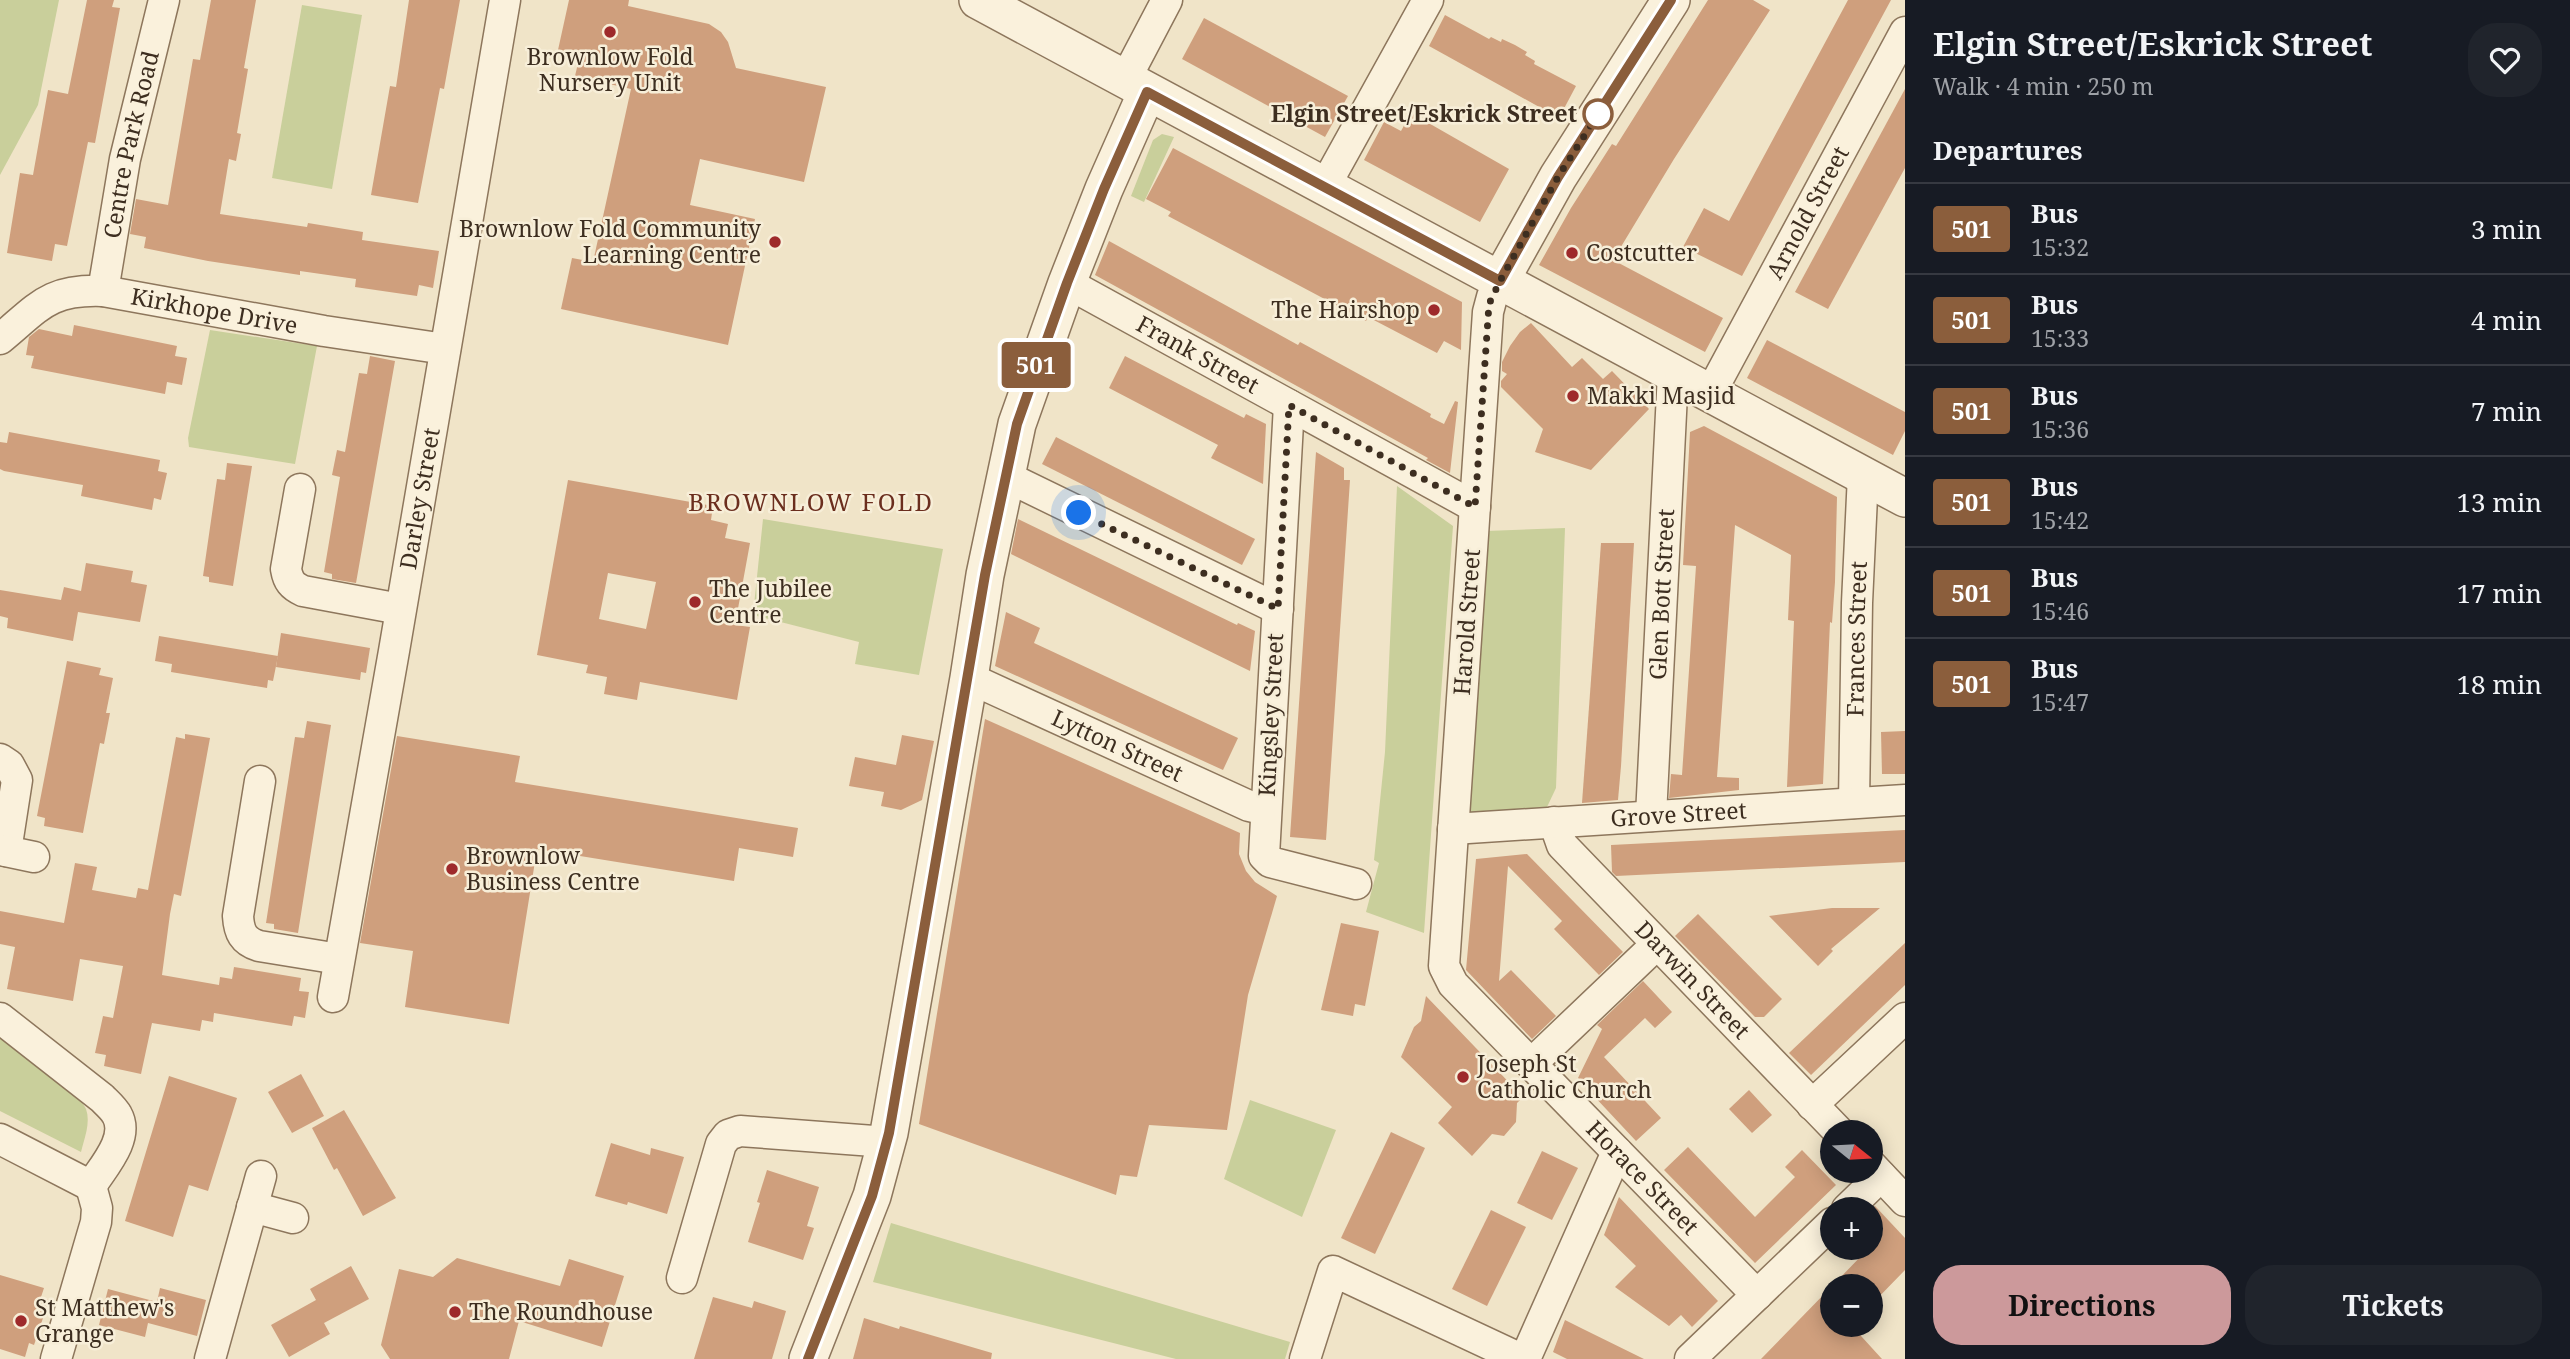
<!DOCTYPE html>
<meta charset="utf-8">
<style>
:root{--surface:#171b24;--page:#20242c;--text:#f1f3f6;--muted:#9ea1a6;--line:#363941;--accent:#cc999b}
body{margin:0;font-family:"Noto Serif",serif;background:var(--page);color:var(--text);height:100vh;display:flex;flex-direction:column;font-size:26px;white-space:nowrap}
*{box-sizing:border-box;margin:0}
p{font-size:23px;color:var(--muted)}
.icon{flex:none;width:38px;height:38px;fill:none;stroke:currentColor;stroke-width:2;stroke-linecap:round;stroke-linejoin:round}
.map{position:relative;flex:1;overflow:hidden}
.drawer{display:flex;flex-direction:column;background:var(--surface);width:665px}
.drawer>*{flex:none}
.badge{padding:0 14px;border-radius:5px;font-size:24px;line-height:46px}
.needle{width:46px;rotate:108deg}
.fabs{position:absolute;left:1820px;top:1120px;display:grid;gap:14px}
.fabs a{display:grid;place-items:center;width:63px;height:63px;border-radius:50%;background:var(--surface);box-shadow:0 4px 18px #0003;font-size:35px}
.you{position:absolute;width:35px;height:35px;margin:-18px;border:5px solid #fff;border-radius:50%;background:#1a73e8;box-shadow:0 0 0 10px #1a73e833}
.map>.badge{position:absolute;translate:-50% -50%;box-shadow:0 0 0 4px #fff}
h2{padding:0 28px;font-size:26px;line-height:63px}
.round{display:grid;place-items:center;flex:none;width:74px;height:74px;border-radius:28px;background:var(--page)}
.summary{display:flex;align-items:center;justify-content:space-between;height:119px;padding:0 28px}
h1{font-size:33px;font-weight:700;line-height:52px}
.cta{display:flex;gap:14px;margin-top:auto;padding:14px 28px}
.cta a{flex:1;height:80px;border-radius:28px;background:var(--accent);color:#111;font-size:28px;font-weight:700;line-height:80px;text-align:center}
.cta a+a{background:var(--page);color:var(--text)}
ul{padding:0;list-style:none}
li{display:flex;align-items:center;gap:21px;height:91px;padding:0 28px;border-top:2px solid var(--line)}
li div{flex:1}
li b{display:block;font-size:26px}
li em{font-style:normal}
li .badge{min-width:77px;font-weight:700;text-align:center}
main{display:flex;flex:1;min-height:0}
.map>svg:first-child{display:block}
</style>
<main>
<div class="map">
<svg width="1905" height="1359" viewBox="0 0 1905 1359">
<rect width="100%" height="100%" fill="#f0e4c8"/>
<g fill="#c9cf9b">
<path d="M 0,0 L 59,0 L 38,105 L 0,175 Z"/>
<path d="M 302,5 L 362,15 L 332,189 L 272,178 Z"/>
<path d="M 1162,134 L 1174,137 L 1144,202 L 1131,196 L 1153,140 Z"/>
<path d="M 210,330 L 317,346 L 295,464 L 189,447 L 188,438 Z"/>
<path d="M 1397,486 L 1453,526 L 1424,933 L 1366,912 L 1379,863 L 1374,860 L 1385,752 Z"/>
<path d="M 763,519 L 943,549 L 919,675 L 855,664 L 859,642 L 753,615 Z"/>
<path d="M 1565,528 L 1556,788 L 1539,824 L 1486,827 L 1454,806 L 1486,531 Z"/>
<path d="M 0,1035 C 17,1049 80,1092 86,1109 C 91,1123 84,1139 81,1152 L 0,1111 Z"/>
<path d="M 1250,1100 L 1336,1130 L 1302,1217 L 1224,1179 Z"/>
<path d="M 891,1223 L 1290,1342 L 1285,1359 L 1176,1359 L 873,1282 Z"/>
</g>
<g fill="#cf9f7d" fill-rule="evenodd">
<path d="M 87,0 L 114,0 L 112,7 L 120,8 L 95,143 L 88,142 L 67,246 L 55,244 L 52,261 L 7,253 L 20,173 L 33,175 L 48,90 L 68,94 Z"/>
<path d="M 211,0 L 256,0 L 244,68 L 248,69 L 237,133 L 241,134 L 236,161 L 229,159 L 220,214 L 307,227 L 308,223 L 363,232 L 362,240 L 439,251 L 433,288 L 419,285 L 417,296 L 355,287 L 356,279 L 300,271 L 300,275 L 208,261 L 144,248 L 146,237 L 130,234 L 136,199 L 168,205 L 193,59 L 200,60 Z"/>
<path d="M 409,0 L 460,0 L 444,89 L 440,88 L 418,203 L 371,195 L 390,86 L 396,87 Z"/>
<path d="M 569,0 L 629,0 L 628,6 L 709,24 L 721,32 L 728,42 L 736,68 L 826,87 L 804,182 L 700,159 L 690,205 L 755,219 L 728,345 L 561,309 L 572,258 L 593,262 L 631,89 L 575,76 L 580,55 L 558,50 Z"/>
<path d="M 1708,0 L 1753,0 L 1770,10 L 1674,159 L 1613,260 L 1723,318 L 1705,352 L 1539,265 L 1571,208 L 1612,144 L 1616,146 Z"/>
<path d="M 1848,0 L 1891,0 L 1742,276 L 1683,247 L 1704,208 L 1729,221 Z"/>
<path d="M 1445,15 L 1489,39 L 1491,37 L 1501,42 L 1502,39 L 1515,45 L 1527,52 L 1525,55 L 1535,61 L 1534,64 L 1576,86 L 1559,118 L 1429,46 Z"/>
<path d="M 1204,18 L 1348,96 L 1325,137 L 1182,59 Z"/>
<path d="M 1905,89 L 1905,168 L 1828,309 L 1795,292 Z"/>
<path d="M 1411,113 L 1509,169 L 1480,222 L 1364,160 L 1384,122 L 1401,131 Z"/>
<path d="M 1173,148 L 1462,302 L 1461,350 L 1444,341 L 1437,353 L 1368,317 L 1366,321 L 1168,216 L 1171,212 L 1146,199 Z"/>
<path d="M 1109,241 L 1298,345 L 1300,342 L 1377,384 L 1431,414 L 1430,417 L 1444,424 L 1455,401 L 1458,402 L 1450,473 L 1426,460 L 1428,458 L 1095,275 Z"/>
<path d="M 1531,323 L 1572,367 L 1582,358 L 1603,379 L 1612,371 L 1649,409 L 1591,470 L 1535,452 L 1543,429 L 1501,387 L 1501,381 L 1507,374 L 1502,371 L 1502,362 L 1510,346 L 1520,332 Z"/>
<path d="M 74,325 L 177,346 L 175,356 L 187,358 L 182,385 L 167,382 L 165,394 L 31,368 L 34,356 L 26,355 L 29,337 L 39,329 L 72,336 Z"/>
<path d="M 1767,340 L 1905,412 L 1905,431 L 1893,455 L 1747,378 Z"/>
<path d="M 370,356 L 395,361 L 356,583 L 332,579 L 332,574 L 324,572 L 340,477 L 332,475 L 337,450 L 345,452 L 359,373 L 367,374 Z"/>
<path d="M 1125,356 L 1244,418 L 1246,414 L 1266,424 L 1263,484 L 1211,458 L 1218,445 L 1109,388 Z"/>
<path d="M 1704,426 L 1837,497 L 1835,582 L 1832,623 L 1830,622 L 1823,784 L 1787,787 L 1794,621 L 1788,620 L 1791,555 L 1735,525 L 1717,777 L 1739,778 L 1739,790 L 1669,798 L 1671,774 L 1682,775 L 1696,566 L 1683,565 L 1690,432 Z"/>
<path d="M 9,432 L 160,460 L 158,471 L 167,473 L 161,500 L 154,498 L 152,510 L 81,496 L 83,485 L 4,471 L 0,469 L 0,442 L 7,443 Z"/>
<path d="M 1056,437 L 1255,539 L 1242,565 L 1042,464 Z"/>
<path d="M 1316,452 L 1344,468 L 1344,480 L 1350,480 L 1326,840 L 1290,837 Z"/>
<path d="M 227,463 L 252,466 L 233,586 L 209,582 L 209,577 L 203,576 L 217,479 L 225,480 Z"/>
<path d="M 568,480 L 713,506 L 711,520 L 728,524 L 725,538 L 750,543 L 735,625 L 750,627 L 737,700 L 640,682 L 637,700 L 604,694 L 607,677 L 586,673 L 588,665 L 537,655 ZM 608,573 L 656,582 L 646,629 L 599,619 Z"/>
<path d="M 1018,519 L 1237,625 L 1238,623 L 1255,631 L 1250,671 L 1011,554 Z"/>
<path d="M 1601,543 L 1634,543 L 1621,766 L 1618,800 L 1582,803 Z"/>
<path d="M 86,563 L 133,571 L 131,582 L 147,585 L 140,622 L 78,612 L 73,641 L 7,628 L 8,618 L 0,616 L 0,590 L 61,600 L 64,587 L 81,591 Z"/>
<path d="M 1006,612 L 1040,628 L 1034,643 L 1238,738 L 1223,770 L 995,666 Z"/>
<path d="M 281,633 L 370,648 L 366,673 L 361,672 L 360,680 L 276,667 Z"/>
<path d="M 159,636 L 278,656 L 273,681 L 268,680 L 267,688 L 171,672 L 172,664 L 155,661 Z"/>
<path d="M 67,661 L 101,668 L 99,675 L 113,678 L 106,713 L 110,713 L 104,744 L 100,743 L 83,833 L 44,826 L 45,818 L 37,816 Z"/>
<path d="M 985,719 L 1240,833 L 1239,854 L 1246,871 L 1255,882 L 1277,896 L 1248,995 L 1227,1130 L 1149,1125 L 1137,1177 L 1120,1175 L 1116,1195 L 919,1124 Z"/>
<path d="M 307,721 L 331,725 L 298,933 L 274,929 L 274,924 L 266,923 L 295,737 L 304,738 Z"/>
<path d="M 1905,731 L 1905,774 L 1882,774 L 1881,732 Z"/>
<path d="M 185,734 L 210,738 L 181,896 L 174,894 L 170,914 L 162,975 L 219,985 L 220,977 L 232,979 L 234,967 L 301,978 L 299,991 L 309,992 L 305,1018 L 294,1016 L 292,1026 L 214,1013 L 213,1022 L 202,1020 L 200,1031 L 152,1023 L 141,1074 L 104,1066 L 106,1055 L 95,1053 L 103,1016 L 113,1018 L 123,966 L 80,959 L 73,1001 L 7,989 L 15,947 L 0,944 L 0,911 L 64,923 L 75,863 L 97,867 L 92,890 L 136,898 L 138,888 L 148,890 L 176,737 L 185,739 Z"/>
<path d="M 902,735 L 934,741 L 922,800 L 901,810 L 881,806 L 884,792 L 849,786 L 855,757 L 896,765 Z"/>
<path d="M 397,736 L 520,756 L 515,782 L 798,828 L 793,857 L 739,848 L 734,881 L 537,849 L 509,1024 L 405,1007 L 413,951 L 360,943 Z"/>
<path d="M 1905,830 L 1905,862 L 1616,876 L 1612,872 L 1611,845 Z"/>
<path d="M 1527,854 L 1623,952 L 1599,975 L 1554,929 L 1562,921 L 1508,866 L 1499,981 L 1511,970 L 1556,1016 L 1532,1039 L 1466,970 L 1476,859 Z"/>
<path d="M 1832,908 L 1880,908 L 1831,949 L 1833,951 L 1818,966 L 1769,916 Z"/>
<path d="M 1698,914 L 1782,999 L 1764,1017 L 1755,1017 L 1675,936 Z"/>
<path d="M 1341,923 L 1379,931 L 1365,1006 L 1355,1004 L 1353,1016 L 1321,1010 Z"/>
<path d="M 1905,943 L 1905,985 L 1811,1075 L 1789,1053 Z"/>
<path d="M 1643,981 L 1672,1012 L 1655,1028 L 1645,1018 L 1604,1057 L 1661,1118 L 1636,1141 L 1592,1094 L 1594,1092 L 1578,1078 L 1602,1029 L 1597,1025 Z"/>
<path d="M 1426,996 L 1523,1097 L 1517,1103 L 1516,1122 L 1504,1136 L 1492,1134 L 1472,1156 L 1438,1123 L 1452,1107 L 1401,1057 L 1414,1027 L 1421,1021 Z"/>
<path d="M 301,1074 L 324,1116 L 292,1133 L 268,1092 Z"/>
<path d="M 169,1076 L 237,1098 L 208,1191 L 189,1185 L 173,1237 L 125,1221 Z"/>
<path d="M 1749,1090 L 1772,1115 L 1752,1133 L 1729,1109 Z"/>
<path d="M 344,1110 L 396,1198 L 363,1216 L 337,1168 L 334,1170 L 312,1128 Z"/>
<path d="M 1391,1132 L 1425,1148 L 1375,1254 L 1341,1238 Z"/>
<path d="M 611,1143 L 650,1155 L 651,1148 L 684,1157 L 667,1214 L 628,1202 L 627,1205 L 595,1196 Z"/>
<path d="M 1688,1147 L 1755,1217 L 1795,1177 L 1785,1167 L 1802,1150 L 1836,1185 L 1755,1263 L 1664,1170 Z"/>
<path d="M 1542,1151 L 1578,1168 L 1552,1220 L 1517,1203 Z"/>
<path d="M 767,1170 L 819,1187 L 807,1226 L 814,1228 L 803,1260 L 748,1242 L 760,1203 L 757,1202 Z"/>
<path d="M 1619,1197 L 1718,1301 L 1692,1327 L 1681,1315 L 1669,1326 L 1615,1287 L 1636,1266 L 1604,1235 Z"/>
<path d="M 1875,1206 L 1905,1238 L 1905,1270 L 1871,1305 L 1871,1286 L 1832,1286 L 1832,1325 L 1851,1325 L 1882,1359 L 1761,1359 L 1869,1248 L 1871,1248 L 1871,1210 Z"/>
<path d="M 1491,1210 L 1526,1227 L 1487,1306 L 1452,1289 Z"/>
<path d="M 457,1258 L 560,1286 L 569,1259 L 624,1276 L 602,1347 L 519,1321 L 509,1359 L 390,1359 L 381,1345 L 399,1269 L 433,1277 Z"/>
<path d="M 351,1266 L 369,1299 L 324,1323 L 330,1334 L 289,1357 L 271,1325 L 316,1300 L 310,1289 Z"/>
<path d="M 0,1275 L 44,1288 L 41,1297 L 49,1300 L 34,1345 L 29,1343 L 25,1357 L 0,1349 Z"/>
<path d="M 160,1288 L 206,1300 L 197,1336 L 148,1323 L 145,1337 L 99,1325 L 108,1289 L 157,1302 Z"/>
<path d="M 713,1297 L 752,1308 L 754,1301 L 786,1311 L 772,1359 L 694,1359 Z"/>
<path d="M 864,1318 L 899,1329 L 900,1326 L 992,1353 L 991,1359 L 853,1359 Z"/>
<path d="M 1565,1320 L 1583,1329 L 1644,1359 L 1567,1359 L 1553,1352 Z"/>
</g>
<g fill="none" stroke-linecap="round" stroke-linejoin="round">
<g stroke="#8d765c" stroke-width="33">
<g id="minor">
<path d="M 1125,80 L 1167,0"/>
<path d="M 1325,186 L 1428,0"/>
<path id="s1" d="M 1500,281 L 1492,297 L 1488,312 L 1444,966 L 1453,984 L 1757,1295"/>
<path id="s2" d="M 1067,283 L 1475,507"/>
<path id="s3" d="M 103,291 L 125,159 L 164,0"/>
<path id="s4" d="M 0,339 C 39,307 48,289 103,291 L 324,331 L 445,349"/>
<path id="s5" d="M 1710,394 L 1905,32"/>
<path d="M 1289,405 L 1264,856 L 1270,862 L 1356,884"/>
<path d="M 1005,476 L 1278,609"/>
<path d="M 300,489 L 286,569 C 288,581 292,586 303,591 L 400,609"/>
<path id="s6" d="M 969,678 L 1249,806 L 1266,810"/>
<path d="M 0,759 L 9,765 L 17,780 L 6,851"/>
<path d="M 260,781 L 238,916 C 239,932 243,941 259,946 L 339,959"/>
<path id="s7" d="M 1854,803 L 1857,603 L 1863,475"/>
<path id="s8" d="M 1651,816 L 1673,373"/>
<path id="s9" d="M 1554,822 L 1562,845 L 1839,1132"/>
<path id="s10" d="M 1453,829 L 1905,800"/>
<path d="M 0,850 L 34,857"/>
<path id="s11" d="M 333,997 L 394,651 L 505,0"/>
<path d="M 0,1018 L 102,1098 C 107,1103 114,1109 117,1115 C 130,1138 103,1167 91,1186"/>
<path d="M 1531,1064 L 1657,944"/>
<path d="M 1812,1105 L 1905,1018"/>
<path d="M 0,1139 L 91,1186"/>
<path d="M 1871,1165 L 1905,1201"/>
<path d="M 252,1207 L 293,1218"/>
<path d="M 1847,1209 L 1881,1176"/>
<path d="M 682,1278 L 721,1144 L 728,1135 L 740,1131 L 887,1142"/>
<path d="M 56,1359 L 96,1222 L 97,1208 L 91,1186"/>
<path d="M 210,1359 L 261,1176"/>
<path d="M 1305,1359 L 1333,1271 L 1521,1359"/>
<path d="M 1525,1359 L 1617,1152"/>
<path d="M 1690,1359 L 1832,1223"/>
</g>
</g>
<g stroke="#8d765c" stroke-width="40">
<g id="tertiary">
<path d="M 978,0 L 1905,498"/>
<path d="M 1500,281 L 1558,177 L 1671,0"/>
<path d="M 808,1359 L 872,1196 L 889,1133 L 969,678 L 985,575 L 1017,424 L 1067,283 L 1104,189 L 1147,92"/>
</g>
</g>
<use href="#minor" stroke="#faf1dc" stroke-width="30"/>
<use href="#tertiary" stroke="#faf1dc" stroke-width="37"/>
</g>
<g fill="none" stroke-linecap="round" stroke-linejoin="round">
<g stroke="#fff" stroke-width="16">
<path id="line" d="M 808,1359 L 872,1196 L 889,1133 L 985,575 L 1017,424 L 1067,283 L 1104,189 L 1147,92 L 1500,281 L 1558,177 L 1671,0"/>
</g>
<use href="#line" stroke="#8b5e3c" stroke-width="10"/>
<path stroke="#3d2e20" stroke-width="7" stroke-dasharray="0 12.6" d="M 1079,513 L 1278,609 L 1289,405 L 1475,507 L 1489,304 L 1500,281 L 1558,177 L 1600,111 L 1598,114"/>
</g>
<g fill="#9e2a2b" stroke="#f7eed8" stroke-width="2.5">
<circle cx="610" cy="32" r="7"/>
<circle cx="775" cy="242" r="7"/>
<circle cx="1572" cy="253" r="7"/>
<circle cx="1434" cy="310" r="7"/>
<circle cx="1573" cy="396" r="7"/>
<circle cx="695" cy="602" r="7"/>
<circle cx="452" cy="869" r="7"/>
<circle cx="1463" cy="1077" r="7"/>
<circle cx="455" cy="1312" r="7"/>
<circle cx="21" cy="1321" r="7"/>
</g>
<circle fill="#fff" stroke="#8b5e3c" stroke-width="3.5" cx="1598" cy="114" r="14"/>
<g text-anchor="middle" stroke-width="5" stroke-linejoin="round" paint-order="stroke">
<g font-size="23" fill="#3d2e20" stroke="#f7eed8" text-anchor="start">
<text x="610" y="65" text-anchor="middle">Brownlow Fold<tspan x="610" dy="26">Nursery Unit</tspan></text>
<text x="761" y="237" text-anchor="end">Brownlow Fold Community<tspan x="761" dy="26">Learning Centre</tspan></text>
<text x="1586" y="261">Costcutter</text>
<text x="1420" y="318" text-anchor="end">The Hairshop</text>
<text x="1587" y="404">Makki Masjid</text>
<text x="709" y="597">The Jubilee<tspan x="709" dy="26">Centre</tspan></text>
<text x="466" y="864">Brownlow<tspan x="466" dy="26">Business Centre</tspan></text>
<text x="1477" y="1072">Joseph St<tspan x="1477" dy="26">Catholic Church</tspan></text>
<text x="35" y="1316">St Matthew's<tspan x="35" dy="26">Grange</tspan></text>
<text x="469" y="1320">The Roundhouse</text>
</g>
<g font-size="23" font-weight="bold" fill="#3d2e20" stroke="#f7eed8" text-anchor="end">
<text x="1577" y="122">Elgin Street/Eskrick Street</text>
</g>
<g font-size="23" fill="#3d2e20" stroke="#f7eed8">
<text dy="8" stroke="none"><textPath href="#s3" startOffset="149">Centre Park Road</textPath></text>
<text dy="8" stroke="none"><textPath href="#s5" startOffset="206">Arnold Street</textPath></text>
<text dy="8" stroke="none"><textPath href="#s4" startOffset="231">Kirkhope Drive</textPath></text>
<text dy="8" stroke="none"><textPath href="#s2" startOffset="149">Frank Street</textPath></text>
<text dy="8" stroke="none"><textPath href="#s11" startOffset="506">Darley Street</textPath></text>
<text dy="8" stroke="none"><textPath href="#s8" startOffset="222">Glen Bott Street</textPath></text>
<text transform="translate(1467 622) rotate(-86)" y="8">Harold Street</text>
<text dy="8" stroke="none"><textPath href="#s7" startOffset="164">Frances Street</textPath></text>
<text transform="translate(1271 715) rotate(-87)" y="8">Kingsley Street</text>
<text dy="8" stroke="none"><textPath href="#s6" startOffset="163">Lytton Street</textPath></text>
<text dy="8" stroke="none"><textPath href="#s10" startOffset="226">Grove Street</textPath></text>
<text dy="8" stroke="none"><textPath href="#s9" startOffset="212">Darwin Street</textPath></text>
<text dy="8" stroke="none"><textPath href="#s1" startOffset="980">Horace Street</textPath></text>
</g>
<g font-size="24" letter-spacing="2" fill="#6b2e1e" stroke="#f7eed8">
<text x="811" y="511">BROWNLOW FOLD</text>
</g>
</g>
</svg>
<div class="fabs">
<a><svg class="needle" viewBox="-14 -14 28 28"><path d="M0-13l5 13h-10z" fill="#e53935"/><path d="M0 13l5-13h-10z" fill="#9ea1a6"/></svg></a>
<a>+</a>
<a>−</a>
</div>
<div class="you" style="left:1079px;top:513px"></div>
<b class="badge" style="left:1036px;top:365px;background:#8b5e3c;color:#fff">501</b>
</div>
<section class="drawer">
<div class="summary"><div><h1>Elgin Street/Eskrick Street</h1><p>Walk · 4 min · 250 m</p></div><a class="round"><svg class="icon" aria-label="heart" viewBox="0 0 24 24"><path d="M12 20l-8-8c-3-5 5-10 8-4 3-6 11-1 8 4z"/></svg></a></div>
<h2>Departures</h2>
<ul>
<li><span class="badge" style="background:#8b5e3c;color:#fff">501</span><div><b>Bus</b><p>15:32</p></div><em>3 min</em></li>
<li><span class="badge" style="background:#8b5e3c;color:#fff">501</span><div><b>Bus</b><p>15:33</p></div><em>4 min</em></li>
<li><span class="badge" style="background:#8b5e3c;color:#fff">501</span><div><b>Bus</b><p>15:36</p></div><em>7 min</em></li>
<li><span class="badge" style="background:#8b5e3c;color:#fff">501</span><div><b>Bus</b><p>15:42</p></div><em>13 min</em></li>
<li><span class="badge" style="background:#8b5e3c;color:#fff">501</span><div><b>Bus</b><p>15:46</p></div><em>17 min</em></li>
<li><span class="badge" style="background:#8b5e3c;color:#fff">501</span><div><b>Bus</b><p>15:47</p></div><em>18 min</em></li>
</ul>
<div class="cta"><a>Directions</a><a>Tickets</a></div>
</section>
</main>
